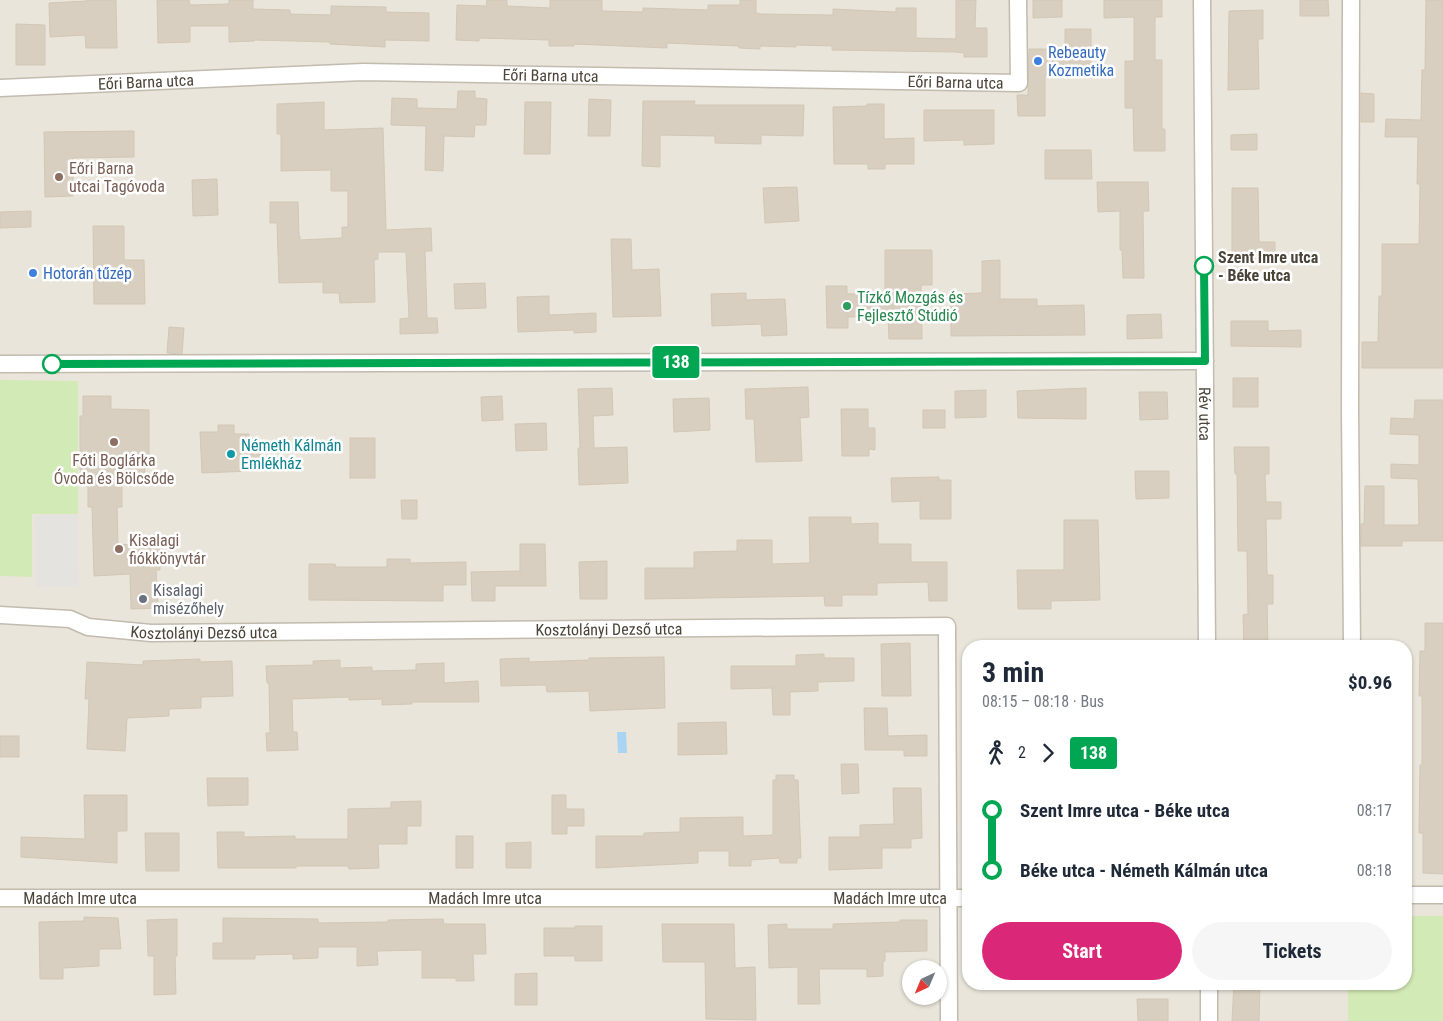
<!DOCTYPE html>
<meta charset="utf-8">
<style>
:root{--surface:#fff;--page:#f6f6f7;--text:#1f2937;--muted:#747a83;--accent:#db2777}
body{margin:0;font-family:"Roboto Condensed",sans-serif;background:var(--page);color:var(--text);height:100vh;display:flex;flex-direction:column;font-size:19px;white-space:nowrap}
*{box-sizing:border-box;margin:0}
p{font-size:16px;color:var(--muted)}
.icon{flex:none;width:28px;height:28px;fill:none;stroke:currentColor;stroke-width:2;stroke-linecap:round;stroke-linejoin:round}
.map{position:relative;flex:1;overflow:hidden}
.drawer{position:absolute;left:962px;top:640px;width:450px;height:350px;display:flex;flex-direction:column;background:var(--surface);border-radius:20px;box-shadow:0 1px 4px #0004}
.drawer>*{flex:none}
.badge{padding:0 10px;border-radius:4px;font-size:18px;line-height:32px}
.needle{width:32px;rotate:224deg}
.controls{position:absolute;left:902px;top:960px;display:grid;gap:10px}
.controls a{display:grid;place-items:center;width:45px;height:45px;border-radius:50%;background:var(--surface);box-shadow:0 1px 4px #0004;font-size:25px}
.map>.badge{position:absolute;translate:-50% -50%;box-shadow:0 0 0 2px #fff}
.legs{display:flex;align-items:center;gap:8px;height:55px;padding:0 20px;font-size:16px}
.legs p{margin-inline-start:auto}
.summary{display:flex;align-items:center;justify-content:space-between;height:85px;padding:0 20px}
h1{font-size:28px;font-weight:700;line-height:38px}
.button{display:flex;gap:10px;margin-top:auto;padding:10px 20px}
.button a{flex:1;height:58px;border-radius:30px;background:var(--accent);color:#fff;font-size:20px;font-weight:700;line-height:58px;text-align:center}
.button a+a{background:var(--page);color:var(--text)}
ul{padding:0 20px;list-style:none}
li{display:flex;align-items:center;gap:18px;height:60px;font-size:19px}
li i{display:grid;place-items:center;width:8px;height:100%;margin:0 6px;background:currentColor}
li i::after{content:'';width:12px;height:12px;margin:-6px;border:4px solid;border-radius:50%;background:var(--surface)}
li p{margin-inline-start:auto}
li:first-child i{background:linear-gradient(#0000 50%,currentColor 0)}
li:last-child i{background:linear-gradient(currentColor 50%,#0000 0)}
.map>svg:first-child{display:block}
</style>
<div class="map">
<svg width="1443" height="1021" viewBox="0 0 1443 1021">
<rect width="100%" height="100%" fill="#f6f3ec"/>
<path fill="#eae5da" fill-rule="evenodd" d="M 0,0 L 1443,0 L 1443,916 L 1406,916 L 1406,646 L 969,646 L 969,984 L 1348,984 L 1348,1021 L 0,1021 ZM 911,969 L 939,969 L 939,996 L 911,996 Z"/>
<g fill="#d2eab5">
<path d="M 0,380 L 78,381 L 78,514 L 32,514 L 32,577 L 0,576 Z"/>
<path d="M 1406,916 L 1443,916 L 1443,1021 L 1348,1021 L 1348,984 L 1406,984 Z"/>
</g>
<path fill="#e5e3e0" d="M 35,515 L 78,515 L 79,587 L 36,587 Z"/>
<path fill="#a9d4f2" d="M 617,732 L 626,732 L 627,753 L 618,753 Z"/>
<g fill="#d8cfc1" stroke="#d3c7b4">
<path d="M 87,0 L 116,0 L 117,48 L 86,48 L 85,35 L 50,37 L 49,3 L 87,1 Z"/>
<path d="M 157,0 L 189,0 L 190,5 L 229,4 L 229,0 L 253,0 L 253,9 L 290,10 L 290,14 L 331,15 L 331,6 L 386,7 L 386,12 L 429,13 L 429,41 L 385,40 L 385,47 L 330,44 L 330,42 L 254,40 L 254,41 L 229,42 L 229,26 L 190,26 L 190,42 L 158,43 Z"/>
<path d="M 487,0 L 507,0 L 507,6 L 550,8 L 550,0 L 602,0 L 602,11 L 643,12 L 643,8 L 708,10 L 708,5 L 740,5 L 740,0 L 756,0 L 756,13 L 761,14 L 833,15 L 833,9 L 896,12 L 896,8 L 916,8 L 916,38 L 956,39 L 956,0 L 976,0 L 975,28 L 987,28 L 987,57 L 964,57 L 964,53 L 956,52 L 832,50 L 832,46 L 796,45 L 796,47 L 760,46 L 760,49 L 739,48 L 739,46 L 667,43 L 667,48 L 574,44 L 574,46 L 549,46 L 549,40 L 479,38 L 479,41 L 456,40 L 457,5 L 486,6 Z"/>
<path d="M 1033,0 L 1062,0 L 1062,17 L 1033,18 Z"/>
<path d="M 1104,0 L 1162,0 L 1162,17 L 1155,17 L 1155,60 L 1162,60 L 1162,129 L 1165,129 L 1165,151 L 1134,151 L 1133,108 L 1125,108 L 1125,61 L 1134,61 L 1134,17 L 1104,18 Z"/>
<path d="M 1300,0 L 1328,0 L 1329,16 L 1300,16 Z"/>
<path d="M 1426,0 L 1443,0 L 1443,368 L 1362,368 L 1362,342 L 1378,342 L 1379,296 L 1382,296 L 1382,244 L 1419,244 L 1420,184 L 1417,184 L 1418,137 L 1385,137 L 1386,119 L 1421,120 L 1422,70 L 1425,70 Z"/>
<path d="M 1263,10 L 1263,39 L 1258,39 L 1259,89 L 1228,90 L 1229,11 Z"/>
<path d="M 16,24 L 45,25 L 45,65 L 16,65 Z"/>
<path d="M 1065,29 L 1091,29 L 1091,67 L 1065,68 L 1065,75 L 1045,75 L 1045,116 L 1018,116 L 1017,95 L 1028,95 L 1029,49 L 1065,49 Z"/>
<path d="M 458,91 L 475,91 L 475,98 L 487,99 L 486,125 L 475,125 L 474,137 L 444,136 L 443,171 L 425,170 L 426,126 L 391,125 L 392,98 L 417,99 L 417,108 L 457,109 Z"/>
<path d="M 1361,93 L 1374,94 L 1374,122 L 1361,122 Z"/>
<path d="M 589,99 L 611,100 L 610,136 L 588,136 Z"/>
<path d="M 643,101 L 695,101 L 694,105 L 804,105 L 803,136 L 761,135 L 761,144 L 715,143 L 715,136 L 660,135 L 660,167 L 642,166 Z"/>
<path d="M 324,102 L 324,130 L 383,128 L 386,230 L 431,228 L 432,251 L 425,251 L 427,318 L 437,318 L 438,333 L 400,334 L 400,319 L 409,318 L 406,252 L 378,252 L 378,259 L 374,260 L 375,302 L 340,303 L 339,293 L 323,293 L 323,282 L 279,283 L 277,223 L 270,223 L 270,202 L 298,202 L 299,236 L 300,236 L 300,240 L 342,238 L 342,227 L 348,227 L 348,191 L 331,191 L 331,170 L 281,171 L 281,134 L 277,134 L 277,104 Z"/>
<path d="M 525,102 L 551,102 L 550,154 L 524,154 Z"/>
<path d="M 867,104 L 884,104 L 884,139 L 914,138 L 914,164 L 885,164 L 885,169 L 868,169 L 868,164 L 834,164 L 833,107 L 867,106 Z"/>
<path d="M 924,110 L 994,110 L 994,144 L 964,145 L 964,140 L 924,141 Z"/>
<path d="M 134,131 L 134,157 L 73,158 L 73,196 L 45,197 L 44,132 Z"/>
<path d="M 1257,134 L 1257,150 L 1231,150 L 1231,135 Z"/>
<path d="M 1045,150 L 1091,150 L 1092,179 L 1045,179 Z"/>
<path d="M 217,179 L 218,215 L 193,216 L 192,180 Z"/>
<path d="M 1097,182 L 1148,182 L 1149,211 L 1143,211 L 1144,278 L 1123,278 L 1122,250 L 1120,250 L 1120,211 L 1098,212 Z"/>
<path d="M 797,187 L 799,221 L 765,223 L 763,188 Z"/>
<path d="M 1232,188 L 1258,188 L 1259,242 L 1275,242 L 1275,261 L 1232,262 Z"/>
<path d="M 31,211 L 31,227 L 0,228 L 0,212 Z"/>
<path d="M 93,226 L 124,226 L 124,260 L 144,260 L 145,304 L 94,304 Z"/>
<path d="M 611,239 L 631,239 L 632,270 L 659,269 L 661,316 L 613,317 Z"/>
<path d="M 885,250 L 932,250 L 932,285 L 921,285 L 922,339 L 889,339 L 888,316 L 848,317 L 848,328 L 827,328 L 826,286 L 847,286 L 847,294 L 885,293 Z"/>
<path d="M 1000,260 L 1000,299 L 1037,299 L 1037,306 L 1084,305 L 1085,335 L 951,336 L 951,294 L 982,293 L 982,261 Z"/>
<path d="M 485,283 L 486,308 L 455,309 L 454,284 Z"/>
<path d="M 746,293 L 746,300 L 785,299 L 787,335 L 762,336 L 761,324 L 712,326 L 711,294 Z"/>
<path d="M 549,296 L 549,315 L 596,313 L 596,332 L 574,333 L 574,330 L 518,332 L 517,297 Z"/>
<path d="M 1161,314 L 1162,338 L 1127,339 L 1127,315 Z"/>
<path d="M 1231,321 L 1268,321 L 1268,331 L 1301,330 L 1301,347 L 1231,346 Z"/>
<path d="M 169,327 L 184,328 L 182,354 L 167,353 Z"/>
<rect x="1233" y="378" width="25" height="29"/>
<path d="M 808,387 L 809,417 L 800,418 L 802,461 L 756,462 L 754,419 L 746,419 L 745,389 Z"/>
<path d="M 612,388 L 613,415 L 593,416 L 594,448 L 627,447 L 628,483 L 579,485 L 578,448 L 580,448 L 578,389 Z"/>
<path d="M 1086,388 L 1086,419 L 1018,418 L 1017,391 Z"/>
<path d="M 986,390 L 986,417 L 955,418 L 955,391 Z"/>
<path d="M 1139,392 L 1167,392 L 1168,419 L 1140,420 Z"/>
<path d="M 83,396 L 111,396 L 111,409 L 149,410 L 149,468 L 145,468 L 145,479 L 122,479 L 122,507 L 117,507 L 118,545 L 159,543 L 160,570 L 156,570 L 158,608 L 131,609 L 130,574 L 94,576 L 92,507 L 88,507 L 88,486 L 84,486 L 84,470 L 80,470 L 80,416 L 83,416 Z"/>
<path d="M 502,396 L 503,420 L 482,421 L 481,397 Z"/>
<path d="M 709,398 L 710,430 L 674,432 L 673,399 Z"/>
<path d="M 1415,400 L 1443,400 L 1443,541 L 1402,541 L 1402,546 L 1361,546 L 1361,524 L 1364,524 L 1365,486 L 1384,486 L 1384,525 L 1419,525 L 1418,479 L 1391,478 L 1391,464 L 1419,465 L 1419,435 L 1390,434 L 1391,418 L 1414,419 Z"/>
<path d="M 841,409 L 868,409 L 868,428 L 875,428 L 875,450 L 869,449 L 869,456 L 842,456 Z"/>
<rect x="923" y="410" width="22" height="18"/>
<path d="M 546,423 L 547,450 L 516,451 L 515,424 Z"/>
<path d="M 218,425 L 234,425 L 234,434 L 249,434 L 249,443 L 260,443 L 261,464 L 251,465 L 251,471 L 202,473 L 200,432 L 218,432 Z"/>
<rect x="350" y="438" width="25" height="40"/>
<path d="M 1234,447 L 1269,447 L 1269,474 L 1265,474 L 1266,502 L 1281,502 L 1281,519 L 1266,519 L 1267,575 L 1273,575 L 1273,604 L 1267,604 L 1268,646 L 1244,646 L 1243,615 L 1248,614 L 1247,551 L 1238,551 L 1237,474 L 1235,474 Z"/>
<path d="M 1135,471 L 1169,471 L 1169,498 L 1136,499 Z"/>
<path d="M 939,477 L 939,480 L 951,480 L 951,519 L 920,519 L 920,501 L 892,502 L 891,478 Z"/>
<path d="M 401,500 L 417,500 L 417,519 L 402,519 Z"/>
<path d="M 809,517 L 851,517 L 851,524 L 878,523 L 878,544 L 911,544 L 911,562 L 947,562 L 947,601 L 929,601 L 928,582 L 877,583 L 877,595 L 842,595 L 842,606 L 825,606 L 824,596 L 645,599 L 645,568 L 694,568 L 694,552 L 737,551 L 737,540 L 772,540 L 772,564 L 810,563 Z"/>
<path d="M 1064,520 L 1098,520 L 1100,600 L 1051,601 L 1051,609 L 1018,609 L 1017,570 L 1064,570 Z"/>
<path d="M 520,544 L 545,544 L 546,586 L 495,586 L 495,601 L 472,601 L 471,572 L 520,571 Z"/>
<path d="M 387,559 L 410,559 L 410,563 L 466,562 L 466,585 L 443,585 L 443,601 L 309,600 L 309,564 L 335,564 L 336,567 L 387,567 Z"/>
<path d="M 607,561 L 607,599 L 580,599 L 579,562 Z"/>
<path d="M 1425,623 L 1443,623 L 1443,874 L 1423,873 L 1423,833 L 1419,833 L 1420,765 L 1422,765 L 1422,696 L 1419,696 L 1420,651 L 1425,651 Z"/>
<path d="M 910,643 L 911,696 L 882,696 L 881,644 Z"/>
<path d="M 824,654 L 824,658 L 854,658 L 854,681 L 818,682 L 818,691 L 790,692 L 790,715 L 773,715 L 772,688 L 731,689 L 731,666 L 796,666 L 796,655 Z"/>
<path d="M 664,657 L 665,708 L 590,711 L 589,691 L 547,692 L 546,685 L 501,686 L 500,659 L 529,658 L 529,662 L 589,660 L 589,658 Z"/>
<path d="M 200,659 L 200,662 L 232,661 L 233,696 L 201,697 L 201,708 L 169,709 L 169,716 L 127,718 L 125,751 L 87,749 L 89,699 L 85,699 L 87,662 L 143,665 L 143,661 Z"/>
<path d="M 340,660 L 340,668 L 372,667 L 372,671 L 416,670 L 416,664 L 444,663 L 444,683 L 478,681 L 479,702 L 412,702 L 412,704 L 382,705 L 382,699 L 349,700 L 349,697 L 292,699 L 293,732 L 297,732 L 298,750 L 267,751 L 266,733 L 270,733 L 269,683 L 267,683 L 266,666 L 313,665 L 313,661 Z"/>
<path d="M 864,708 L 887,708 L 888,736 L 927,735 L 927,756 L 904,756 L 904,750 L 865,750 Z"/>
<path d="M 726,722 L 727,754 L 678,755 L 678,723 Z"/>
<rect x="0" y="736" width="19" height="21"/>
<path d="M 841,764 L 858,764 L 859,793 L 842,794 Z"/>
<path d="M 776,775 L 794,775 L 794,780 L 798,780 L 801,858 L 797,858 L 797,863 L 780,863 L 779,858 L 751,860 L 751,866 L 729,866 L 729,851 L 698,851 L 698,863 L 596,868 L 596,836 L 644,836 L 644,833 L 680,832 L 680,818 L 743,817 L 743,836 L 773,835 L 773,780 L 776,780 Z"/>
<path d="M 207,778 L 248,778 L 248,805 L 208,806 Z"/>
<path d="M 893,788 L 921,788 L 922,838 L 911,839 L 911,848 L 882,848 L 882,868 L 829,870 L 829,837 L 860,837 L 860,825 L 894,824 Z"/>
<path d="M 84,795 L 127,795 L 127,831 L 117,831 L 117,863 L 21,857 L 21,837 L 85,839 Z"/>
<path d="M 552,795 L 566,795 L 566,809 L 584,809 L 584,826 L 567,826 L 567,834 L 552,834 Z"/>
<path d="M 421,801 L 421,826 L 407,826 L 407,844 L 378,844 L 379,868 L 349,869 L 348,866 L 296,866 L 296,868 L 218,868 L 217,832 L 244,832 L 244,837 L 295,836 L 295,839 L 348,839 L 348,809 L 391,808 L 391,802 Z"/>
<path d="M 145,833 L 179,833 L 179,871 L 146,871 Z"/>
<rect x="456" y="836" width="17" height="32"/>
<path d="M 531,842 L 531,868 L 506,868 L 506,843 Z"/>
<path d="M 84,917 L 118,918 L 121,949 L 99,949 L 99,966 L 63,968 L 63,979 L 40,979 L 39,922 L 84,921 Z"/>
<path d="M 223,918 L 318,919 L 318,923 L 388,922 L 388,920 L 443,919 L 444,924 L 485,924 L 486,954 L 473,954 L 474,981 L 456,981 L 456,978 L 422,978 L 422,950 L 377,951 L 378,965 L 357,966 L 357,947 L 318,947 L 318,958 L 293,959 L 293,954 L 255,955 L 255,959 L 213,959 L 213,943 L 223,943 Z"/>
<path d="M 177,919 L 177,956 L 175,956 L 176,994 L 154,995 L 154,956 L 148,956 L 147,920 Z"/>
<path d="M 900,920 L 927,920 L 927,951 L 885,952 L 885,961 L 883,961 L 883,976 L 867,977 L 867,969 L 819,969 L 820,1004 L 798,1004 L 798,967 L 769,968 L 768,925 L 787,924 L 787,929 L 833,929 L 833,924 L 900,922 Z"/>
<path d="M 662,924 L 734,924 L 735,968 L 755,967 L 756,1020 L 706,1019 L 705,962 L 663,962 Z"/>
<path d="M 575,926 L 602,926 L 602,961 L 575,961 L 575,956 L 544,956 L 544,928 L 575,928 Z"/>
<path d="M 537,973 L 537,1005 L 515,1005 L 515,974 Z"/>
<path d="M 1234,984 L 1260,984 L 1259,1021 L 1232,1021 Z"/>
<path d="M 1137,999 L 1168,999 L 1168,1021 L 1138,1021 Z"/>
</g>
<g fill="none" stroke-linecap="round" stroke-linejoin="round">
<g stroke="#c2bbae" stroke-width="19">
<g id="minor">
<path id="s1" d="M 1202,0 L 1207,646"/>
<path d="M 1351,0 L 1350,410 L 1352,646"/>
<path id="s2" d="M 0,88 L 363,72 L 1019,83 L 1018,0"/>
<path d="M 0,364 L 1205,361"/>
<path id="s3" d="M 0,615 L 70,619 L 88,627 L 151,633 L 947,626 L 949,1021"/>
<path d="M 1406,895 L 1443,895"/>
<path id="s4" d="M 0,898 L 969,898"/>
<path d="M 1209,984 L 1209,1021"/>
</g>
</g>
<use href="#minor" stroke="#fff" stroke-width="16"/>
</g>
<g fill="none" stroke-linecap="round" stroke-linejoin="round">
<g stroke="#fff" stroke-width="11">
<path id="line-1" d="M 52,364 L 1205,361 L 1204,266"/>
</g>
<use href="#line-1" stroke="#00a651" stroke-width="8"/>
</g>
<g fill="#3f7fe0" stroke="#fff" stroke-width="2">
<circle cx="1038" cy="61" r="5"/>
<circle cx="33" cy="273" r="5"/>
</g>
<g fill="#8d6e63" stroke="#fff" stroke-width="2">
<circle cx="59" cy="177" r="5"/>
<circle cx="114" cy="442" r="5"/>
<circle cx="119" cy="549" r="5"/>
</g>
<g fill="#fff" stroke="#00a651" stroke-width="2.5">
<circle cx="1204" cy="266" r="9"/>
<circle cx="52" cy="364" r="9"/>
</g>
<circle fill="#2e9e5b" stroke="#fff" stroke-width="2" cx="847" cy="306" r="5"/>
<circle fill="#0f9aa8" stroke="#fff" stroke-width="2" cx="231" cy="454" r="5"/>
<circle fill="#6b7280" stroke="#fff" stroke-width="2" cx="143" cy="599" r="5"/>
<g text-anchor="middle" stroke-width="5" stroke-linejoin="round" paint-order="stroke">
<g font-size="16" fill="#366cbe" stroke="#fff" text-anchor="start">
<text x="1048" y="58">Rebeauty<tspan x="1048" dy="18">Kozmetika</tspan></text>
<text x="43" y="279">Hotorán tűzép</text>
</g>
<g font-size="16" fill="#4b4439" stroke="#fff">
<text dy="6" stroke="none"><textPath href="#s2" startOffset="551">Eőri Barna utca</textPath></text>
<text dy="6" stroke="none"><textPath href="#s2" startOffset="146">Eőri Barna utca</textPath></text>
<text dy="6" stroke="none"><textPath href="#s2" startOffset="956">Eőri Barna utca</textPath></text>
<text dy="6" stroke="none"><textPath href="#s1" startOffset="414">Rév utca</textPath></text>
<text dy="6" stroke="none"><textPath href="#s3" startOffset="611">Kosztolányi Dezső utca</textPath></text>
<text dy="6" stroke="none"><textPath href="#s3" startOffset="206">Kosztolányi Dezső utca</textPath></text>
<text dy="6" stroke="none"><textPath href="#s4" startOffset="80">Madách Imre utca</textPath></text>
<text dy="6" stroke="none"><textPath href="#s4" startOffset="485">Madách Imre utca</textPath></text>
<text dy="6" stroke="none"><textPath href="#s4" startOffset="890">Madách Imre utca</textPath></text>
</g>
<g font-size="16" fill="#785e54" stroke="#fff" text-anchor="start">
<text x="69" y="174">Eőri Barna<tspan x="69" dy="18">utcai Tagóvoda</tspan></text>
<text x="114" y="466" text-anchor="middle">Fóti Boglárka<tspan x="114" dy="18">Óvoda és Bölcsőde</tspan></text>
<text x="129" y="546">Kisalagi<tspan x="129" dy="18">fiókkönyvtár</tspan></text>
</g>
<g font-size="16" font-weight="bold" fill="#4b4439" stroke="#fff" text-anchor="start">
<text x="1218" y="263">Szent Imre utca<tspan x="1218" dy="18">- Béke utca</tspan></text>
</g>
<g font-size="16" fill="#27864d" stroke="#fff" text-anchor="start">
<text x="857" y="303">Tízkő Mozgás és<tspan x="857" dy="18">Fejlesztő Stúdió</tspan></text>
</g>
<g font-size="16" fill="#0d838f" stroke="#fff" text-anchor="start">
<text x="241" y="451">Németh Kálmán<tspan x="241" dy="18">Emlékház</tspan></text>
</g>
<g font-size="16" fill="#5b616d" stroke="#fff" text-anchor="start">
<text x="153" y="596">Kisalagi<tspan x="153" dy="18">misézőhely</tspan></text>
</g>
</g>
</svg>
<div class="controls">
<a><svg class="needle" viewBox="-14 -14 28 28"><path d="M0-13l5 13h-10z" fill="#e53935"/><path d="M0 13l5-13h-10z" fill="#747a83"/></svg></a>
</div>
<b class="badge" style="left:676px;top:362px;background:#00a651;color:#fff">138</b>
<section class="drawer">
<div class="summary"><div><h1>3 min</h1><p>08:15 – 08:18 · Bus</p></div><b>$0.96</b></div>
<div class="legs"><svg class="icon" aria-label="walk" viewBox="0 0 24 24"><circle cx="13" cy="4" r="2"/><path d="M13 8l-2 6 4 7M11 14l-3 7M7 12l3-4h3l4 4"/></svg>2<svg class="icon" aria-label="forward" viewBox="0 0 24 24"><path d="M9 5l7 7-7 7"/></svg><b class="badge" style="background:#00a651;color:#fff">138</b></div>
<ul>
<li><i style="color:#00a651"></i><b>Szent Imre utca - Béke utca</b><p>08:17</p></li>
<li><i style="color:#00a651"></i><b>Béke utca - Németh Kálmán utca</b><p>08:18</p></li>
</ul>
<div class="button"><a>Start</a><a>Tickets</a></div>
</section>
</div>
